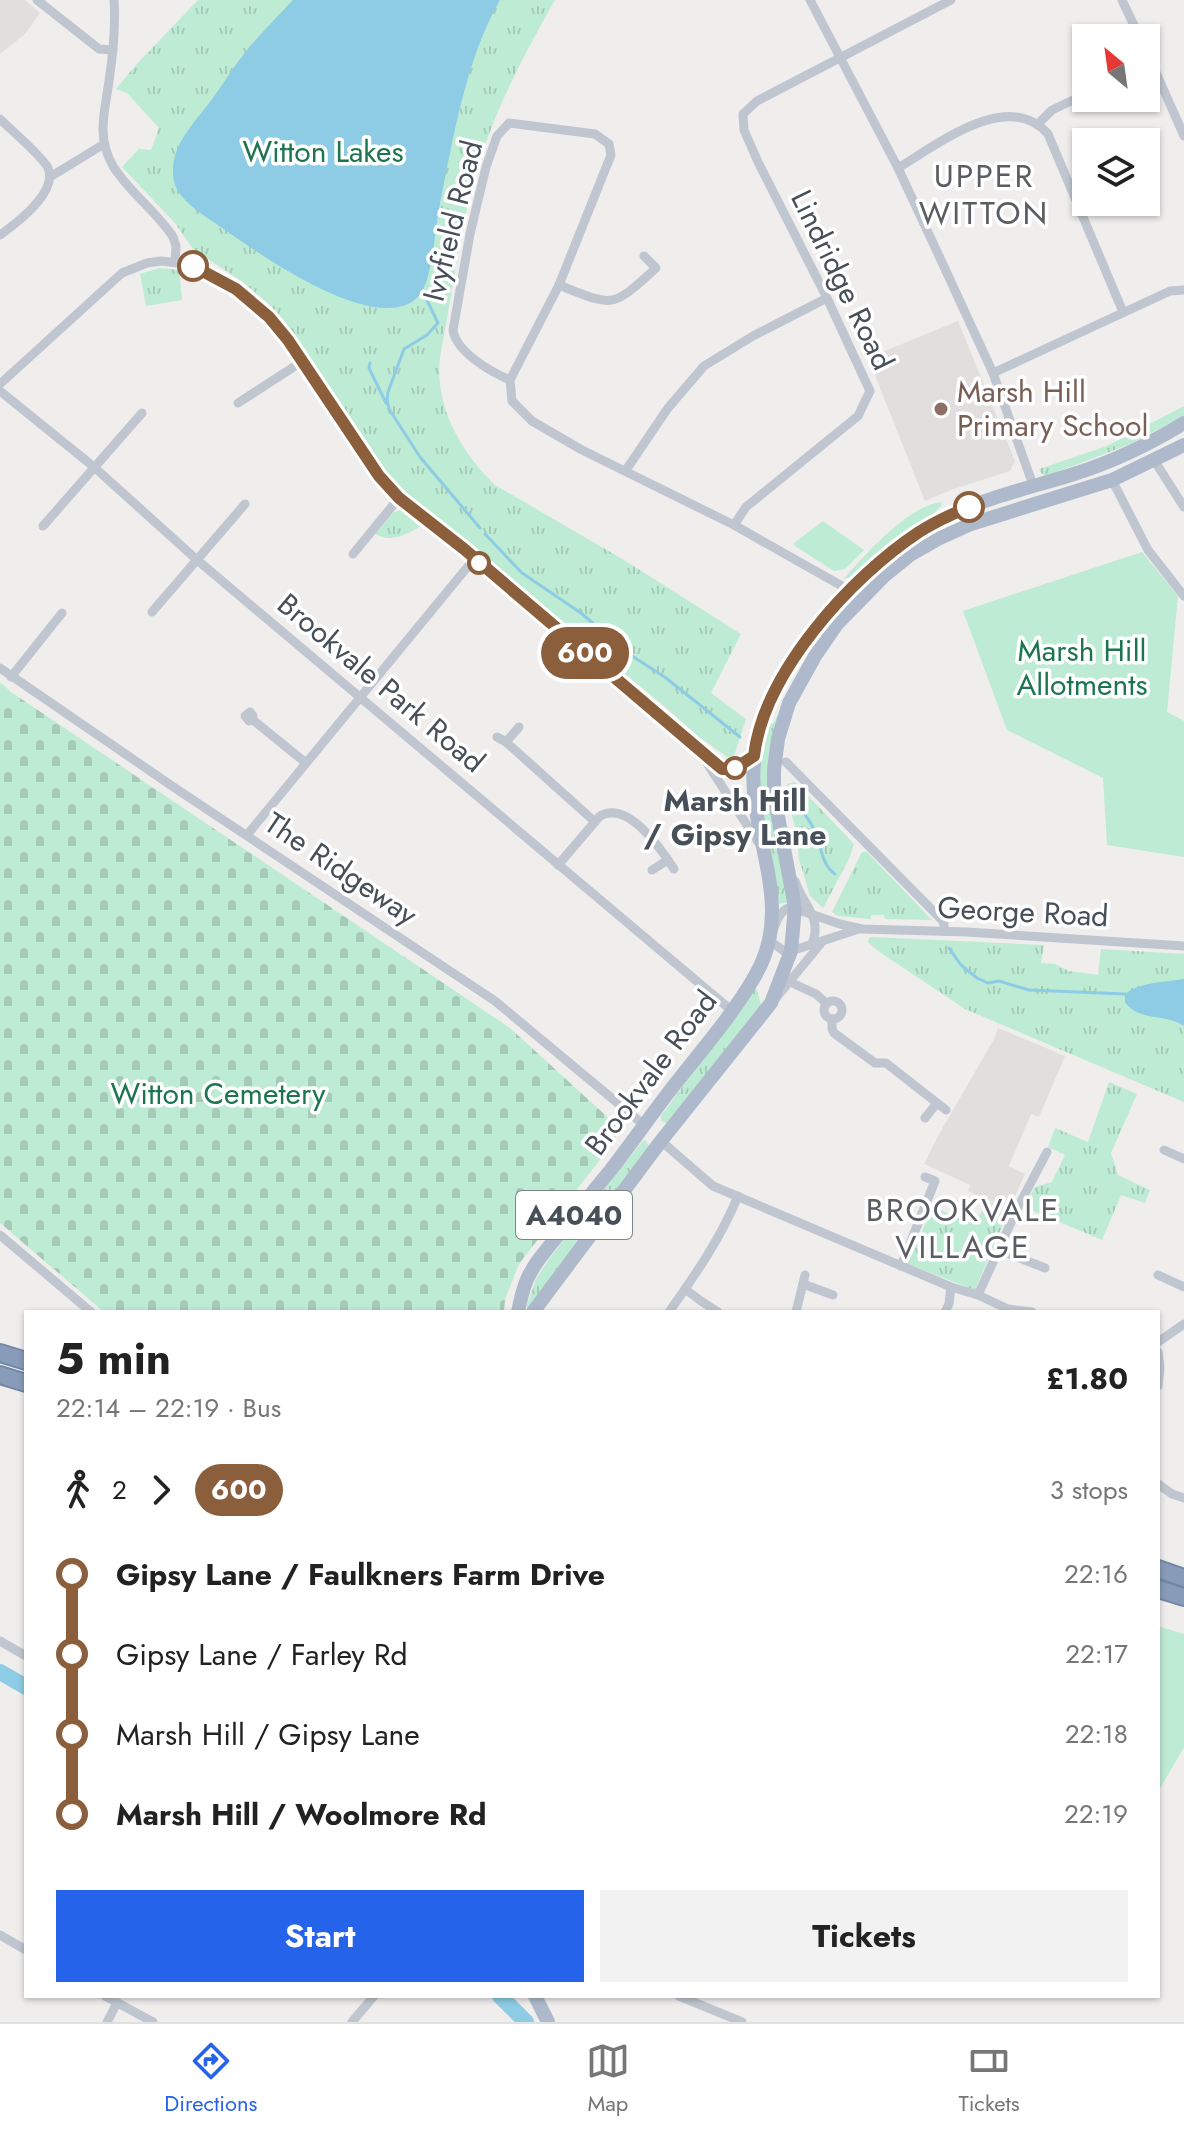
<!DOCTYPE html>
<meta charset="utf-8">
<style>
:root{--surface:#fff;--page:#f2f2f2;--text:#222;--muted:#767676;--line:#e0e0e0;--accent:#2563eb}
body{margin:0;font-family:Jost,sans-serif;background:var(--page);color:var(--text);height:100vh;display:flex;flex-direction:column;font-size:30px;white-space:nowrap}
*{box-sizing:border-box;margin:0}
p{font-size:26px;color:var(--muted)}
.icon{flex:none;width:44px;height:44px;fill:none;stroke:currentColor;stroke-width:2;stroke-linecap:round;stroke-linejoin:round}
.map{position:relative;flex:1;overflow:hidden}
.sheet{position:absolute;left:24px;top:1310px;width:1136px;height:688px;display:flex;flex-direction:column;background:var(--surface);border-radius:0px;box-shadow:0 2px 6px #0004}
.sheet>*{flex:none}
.badge{padding:0 16px;border-radius:26px;font-size:28px;line-height:52px}
.needle{width:52px;rotate:331deg}
.controls{position:absolute;left:1072px;top:24px;display:grid;gap:16px}
.controls a{display:grid;place-items:center;width:88px;height:88px;border-radius:0px;background:var(--surface);box-shadow:0 2px 6px #0004;font-size:40px}
.map>.badge{position:absolute;translate:-50% -50%;box-shadow:0 0 0 4px #fff}
.legs{display:flex;align-items:center;gap:12px;height:88px;padding:0 32px;font-size:26px}
.legs p{margin-inline-start:auto}
.summary{display:flex;align-items:center;justify-content:space-between;height:136px;padding:0 32px}
h1{font-size:44px;font-weight:700;line-height:60px}
.cta{display:flex;gap:16px;margin-top:auto;padding:16px 32px}
.cta a{flex:1;height:92px;border-radius:0px;background:var(--accent);color:#fff;font-size:32px;font-weight:700;line-height:92px;text-align:center}
.cta a+a{background:var(--page);color:var(--text)}
ul{padding:0 32px;list-style:none}
li{display:flex;align-items:center;gap:28px;height:80px;font-size:30px}
li i{display:grid;place-items:center;width:12px;height:100%;margin:0 10px;background:currentColor}
li i::after{content:'';width:20px;height:20px;margin:-10px;border:6px solid;border-radius:50%;background:var(--surface)}
li p{margin-inline-start:auto}
li:first-child i{background:linear-gradient(#0000 50%,currentColor 0)}
li:last-child i{background:linear-gradient(currentColor 50%,#0000 0)}
.menu{display:flex;justify-content:space-around;align-items:center;height:112px;border-top:2px solid var(--line);background:var(--surface);font-size:22px;color:var(--muted)}
.menu a{display:grid;justify-items:center;gap:4px}
.menu .selected{color:var(--accent)}
.map>svg:first-child{display:block}
</style>
<div class="map">
<svg width="1184" height="2022" viewBox="0 0 1184 2022">
<defs>
<pattern id="grass-tufts" width="24" height="20" patternUnits="userSpaceOnUse" patternTransform="scale(2)"><rect width="24" height="20" fill="#beebd3"/><path d="M3 7l-1-3M5 7V3M7 7l1-3M15 17l-1-3M17 17v-4M19 17l1-3" fill="none" stroke="#a5cbb7"/></pattern>
<pattern id="cemetery-stones" width="16" height="16" patternUnits="userSpaceOnUse" patternTransform="scale(2)"><rect width="16" height="16" fill="#beebd3"/><path d="M2 7V4a2 2 0 0 1 4 0v3zM10 15v-3a2 2 0 0 1 4 0v3z" fill="#a5cbb7"/></pattern>
</defs>
<rect width="100%" height="100%" fill="#f0eded"/>
<g fill="#e1dfde">
<path d="M 0,0 L 25,0 L 40,13 L 25,34 L 0,54 Z"/>
<path d="M 958,321 L 1015,461 L 1010,471 L 951,490 L 925,501 L 868,358 Z"/>
<path d="M 998,1028 L 1065,1056 L 1039,1117 L 1031,1114 L 1009,1166 L 1025,1174 L 1009,1210 L 968,1191 L 970,1185 L 924,1164 L 938,1136 L 994,1039 Z"/>
</g>
<g fill="url(#grass-tufts)">
<path d="M 198,0 L 555,0 C 526,51 498,103 480,160 C 460,224 453,291 440,357 C 434,405 461,453 495,485 L 624,560 L 741,634 L 711,693 L 746,719 L 734,756 L 727,757 L 697,735 L 663,705 L 423,508 L 393,482 L 383,470 L 302,347 L 271,306 L 243,282 L 193,249 L 175,223 L 122,167 L 139,149 L 151,150 L 159,128 L 127,93 L 116,89 L 135,66 Z"/>
<path d="M 159,268 L 179,270 L 182,300 L 146,306 L 140,274 Z"/>
<path d="M 1184,406 L 1184,416 L 1128,445 L 1046,476 L 1041,473 L 1039,469 L 1107,446 Z"/>
<path d="M 941,502 L 942,505 L 921,526 L 854,579 L 844,578 C 868,553 906,507 941,502 Z"/>
<path d="M 401,510 L 420,527 C 404,535 391,543 375,534 L 394,512 Z"/>
<path d="M 781,709 L 773,748 L 791,902 L 779,904 C 771,855 755,803 760,753 C 761,742 766,732 769,722 L 773,724 Z"/>
<path d="M 795,782 L 854,844 L 849,859 L 823,908 L 810,896 L 799,859 L 795,826 L 789,806 L 787,784 Z"/>
<path d="M 862,852 L 867,852 L 932,920 L 885,919 L 884,915 L 871,915 L 871,919 L 838,916 L 832,912 Z"/>
<path d="M 871,937 L 1044,945 L 1041,963 L 1055,964 L 1069,971 L 1098,975 L 1101,949 L 1184,954 L 1184,1102 L 965,1009 L 878,951 L 868,942 L 869,938 Z"/>
<path d="M 756,987 L 762,1008 L 669,1124 L 661,1121 L 661,1116 Z"/>
<path d="M 1109,1082 L 1137,1094 L 1111,1153 L 1118,1175 L 1150,1190 L 1145,1203 L 1121,1195 L 1102,1240 L 1024,1207 L 1035,1187 L 1052,1182 L 1065,1155 L 1048,1147 L 1055,1128 L 1088,1142 Z"/>
<path d="M 645,1140 L 650,1147 L 529,1307 L 526,1307 L 537,1277 L 552,1255 L 642,1142 Z"/>
<path d="M 987,1201 L 1009,1210 L 975,1290 L 907,1264 L 933,1207 L 975,1224 Z"/>
</g>
<path fill="url(#cemetery-stones)" d="M 0,682 L 11,692 L 510,1028 L 615,1124 L 616,1139 L 519,1264 L 505,1299 L 504,1312 L 104,1312 L 0,1223 Z"/>
<g fill="#beebd3">
<path d="M 823,521 L 864,550 L 845,569 L 834,571 L 795,546 L 794,543 Z"/>
<path d="M 1142,552 L 1178,596 L 1167,712 L 1184,721 L 1184,857 L 1107,845 L 1103,778 L 1007,730 L 963,611 Z"/>
<path d="M 1158,1626 L 1184,1634 L 1184,1747 L 1158,1792 Z"/>
</g>
<g fill="#8ecce5">
<path d="M 293,0 L 500,0 C 466,58 452,143 439,209 C 435,230 432,284 418,297 C 377,337 264,257 228,232 C 214,222 190,208 180,194 C 175,188 173,179 173,172 C 172,145 194,123 209,103 C 221,88 231,70 244,54 C 259,35 276,18 293,0 Z"/>
<path d="M 1184,979 L 1184,1026 C 1165,1013 1139,1022 1125,1002 L 1125,994 C 1140,982 1165,982 1184,979 Z"/>
</g>
<g fill="none" stroke-linecap="round" stroke-linejoin="round">
<g stroke="#8ecce5" stroke-width="3">
<path d="M 423,292 L 438,323 L 427,335 L 404,349 L 388,392 L 387,400 L 389,409 L 420,457 L 480,528"/>
<path d="M 370,363 L 369,368 L 386,403"/>
<path d="M 485,534 L 522,573 L 581,613 L 626,652 L 666,678 L 740,737"/>
<path d="M 794,796 C 800,808 808,818 814,829 C 822,845 820,863 835,874"/>
<path d="M 949,948 L 961,965 L 977,978 L 988,983 L 999,981 L 1029,990 L 1125,994"/>
</g>
<g stroke="#8ecce5" stroke-width="16">
<path d="M 0,1672 L 26,1687"/>
<path d="M 500,1996 L 526,2022"/>
</g>
<g stroke="#7387a5" stroke-width="20">
<g id="motorway">
<path d="M 0,1353 L 26,1361"/>
<path d="M 0,1375 L 26,1383"/>
<path d="M 1158,1569 L 1184,1578"/>
<path d="M 1158,1589 L 1184,1597"/>
</g>
</g>
<g stroke="#bfc6cf" stroke-width="9">
<path d="M 37,0 L 99,49 L 113,50"/>
<path d="M 114,0 C 116,27 113,54 109,81 C 105,111 96,137 113,166 C 129,192 156,211 173,237 L 176,246 L 175,262"/>
<path d="M 810,0 L 898,168 L 940,258 L 993,373 L 1033,485"/>
<path d="M 1122,0 L 1140,38"/>
<path d="M 1146,50 L 1184,136"/>
<path d="M 0,119 C 10,129 43,157 48,168 C 58,192 17,223 0,235"/>
<path d="M 1039,123 L 1052,110 L 1086,94"/>
<path d="M 898,168 C 937,145 1008,88 1048,134 L 1123,312"/>
<path d="M 50,177 L 104,144"/>
<path d="M 559,285 C 614,307 611,309 656,268 L 644,256"/>
<path d="M 993,373 L 1170,291 L 1184,290"/>
<path d="M 510,380 L 559,285 L 611,155 L 609,144 L 595,134 L 509,123 L 497,136 L 486,167 L 470,234 L 453,330 C 456,352 491,372 510,380 L 512,401 L 532,421 L 582,450 L 734,525 L 849,590"/>
<path d="M 0,384 L 122,273 L 147,263 L 161,261 L 187,264 L 236,289 L 250,299 L 288,340 L 379,476 L 399,498 L 464,549 L 722,769 L 734,769 L 754,756"/>
<path d="M 0,391 L 94,467 L 196,559 L 731,1010"/>
<path d="M 238,403 L 303,361"/>
<path d="M 1154,460 L 1184,507"/>
<path d="M 626,470 L 668,408 L 704,366 L 753,336 L 827,298"/>
<path d="M 1112,480 L 1148,550 L 1184,596"/>
<path d="M 734,525 L 746,507 L 858,416 L 870,391 L 827,298 L 758,162 L 744,130 L 743,114 L 757,101 L 951,0"/>
<path d="M 43,526 L 142,413"/>
<path d="M 353,554 L 399,498"/>
<path d="M 152,612 L 245,504"/>
<path d="M 0,668 L 172,786 L 495,1001 L 644,1125"/>
<path d="M 11,677 L 62,613"/>
<path d="M 253,720 L 253,716 L 250,712 L 245,716 L 249,721 L 253,720 L 306,763"/>
<path d="M 497,737 L 506,742 L 594,821"/>
<path d="M 506,742 L 519,727"/>
<path d="M 703,757 L 758,842"/>
<path d="M 786,762 L 941,919 L 944,923 L 944,931"/>
<path d="M 247,835 L 474,559"/>
<path d="M 558,865 L 600,816 C 628,800 661,849 674,869"/>
<path d="M 652,870 L 668,860"/>
<path d="M 795,881 C 803,905 823,918 812,944"/>
<path d="M 859,929 L 791,951 L 784,951 L 770,941 C 774,929 777,912 790,907 L 840,924 L 862,929 L 967,932 L 1184,946"/>
<path d="M 790,982 L 816,994 L 826,1003"/>
<path d="M 776,998 L 822,942"/>
<circle cx="833" cy="1010" r="9"/>
<path d="M 832,1019 L 832,1029 L 834,1033 L 875,1063 L 886,1063 L 946,1110"/>
<path d="M 925,1118 L 937,1103"/>
<path d="M 661,1141 L 713,1186 L 727,1192 L 951,1287 L 978,1295 L 1008,1309 L 1032,1312"/>
<path d="M 1164,1150 L 1184,1159"/>
<path d="M 0,1235 L 91,1312"/>
<path d="M 999,1250 L 1045,1268"/>
<path d="M 901,1266 L 935,1181 L 925,1177"/>
<path d="M 1158,1275 L 1184,1287"/>
<path d="M 803,1284 L 833,1295"/>
<path d="M 685,1289 L 701,1301 L 718,1312"/>
<path d="M 978,1295 L 1018,1207 L 1047,1152"/>
<path d="M 669,1312 C 695,1275 721,1238 738,1196"/>
<path d="M 796,1312 L 805,1275"/>
<path d="M 945,1312 L 949,1304 L 951,1287"/>
<path d="M 1158,1342 L 1184,1324"/>
<path d="M 1158,1352 L 1160,1368 L 1158,1386"/>
<path d="M 1158,1484 L 1172,1494 L 1184,1498"/>
<path d="M 0,1641 L 26,1656"/>
<path d="M 0,1935 L 26,1950"/>
<path d="M 105,1996 L 153,2022"/>
<path d="M 679,1996 L 742,2022"/>
<path d="M 107,2022 L 117,2003"/>
<path d="M 352,2022 L 374,1996"/>
</g>
<g stroke="#aebacb" stroke-width="14">
<path d="M 518,1312 C 520,1302 522,1292 526,1282 C 533,1264 548,1248 560,1233 C 577,1212 593,1191 610,1171 C 631,1144 651,1115 672,1088 C 700,1052 732,1016 755,976 C 797,904 747,837 754,762 C 758,715 783,673 811,636 C 848,587 896,540 953,514 C 991,496 1033,487 1074,474 C 1112,462 1150,444 1184,423"/>
<path d="M 533,1312 L 661,1141 L 771,1003 L 791,951 L 795,907 L 774,795 L 774,770 L 778,739 L 789,703 L 815,656 L 837,624 L 884,576 L 910,555 L 938,539 L 971,524 L 1112,480 L 1184,445"/>
<path d="M 535,1996 L 548,2022"/>
</g>
<use href="#motorway" stroke="#889cb9" stroke-width="16"/>
</g>
<g fill="none" stroke-linecap="round" stroke-linejoin="round">
<g stroke="#fff" stroke-width="18">
<path id="line-1" d="M 193,266 L 236,289 L 269,317 L 288,340 L 379,476 L 399,498 L 464,549 L 722,769 L 734,769 L 754,756 C 764,672 851,577 919,532 C 935,522 952,514 969,507"/>
</g>
<use href="#line-1" stroke="#8b5e3c" stroke-width="12"/>
</g>
<g fill="#fff" stroke="#8b5e3c" stroke-width="4">
<circle cx="193" cy="266" r="14"/>
<circle cx="969" cy="507" r="14"/>
<circle cx="479" cy="563" r="10"/>
<circle cx="735" cy="768" r="10"/>
</g>
<circle fill="#8d6e63" stroke="#fff" stroke-width="3" cx="941" cy="409" r="8"/>
<g text-anchor="middle" stroke-width="7" stroke-linejoin="round" paint-order="stroke">
<rect fill="#fff" stroke="#7e848b" stroke-width="2" x="516" y="1191" width="116" height="48" rx="6"/>
<g font-size="28" font-weight="bold" fill="#474f59">
<text x="574" y="1225">A4040</text>
</g>
<g font-size="30" fill="#1d7550" stroke="#fff">
<text x="323" y="162">Witton Lakes</text>
<text x="1082" y="661">Marsh Hill<tspan x="1082" dy="34">Allotments</tspan></text>
<text x="218" y="1104">Witton Cemetery</text>
</g>
<g font-size="30" fill="#474f59" stroke="#fff">
<text transform="translate(453 221) rotate(-76)" y="10">Ivyfield Road</text>
<text transform="translate(842 280) rotate(64)" y="10">Lindridge Road</text>
<text transform="translate(381 683) rotate(40)" y="10">Brookvale Park Road</text>
<text transform="translate(341 869) rotate(34)" y="10">The Ridgeway</text>
<text transform="translate(1023 912) rotate(3)" y="10">George Road</text>
<text transform="translate(651 1073) rotate(-53)" y="10">Brookvale Road</text>
</g>
<g font-size="30" fill="#785e54" stroke="#fff" text-anchor="start">
<text x="957" y="402">Marsh Hill<tspan x="957" dy="34">Primary School</tspan></text>
</g>
<g font-size="30" font-weight="bold" fill="#474f59" stroke="#fff">
<text x="735" y="811">Marsh Hill<tspan x="735" dy="34">/ Gipsy Lane</tspan></text>
</g>
<g font-size="32" letter-spacing="2" fill="#5a5d62" stroke="#fff">
<text x="984" y="187">UPPER<tspan x="984" dy="37">WITTON</tspan></text>
<text x="963" y="1221">BROOKVALE<tspan x="963" dy="37">VILLAGE</tspan></text>
</g>
</g>
</svg>
<div class="controls">
<a><svg class="needle" viewBox="-14 -14 28 28"><path d="M0-13l5 13h-10z" fill="#e53935"/><path d="M0 13l5-13h-10z" fill="#767676"/></svg></a>
<a><svg class="icon" aria-label="layers" viewBox="0 0 24 24"><path d="M12 4l9 5-9 5-9-5zM3 14l9 5 9-5"/></svg></a>
</div>
<b class="badge" style="left:585px;top:653px;background:#8b5e3c;color:#fff">600</b>
<section class="sheet">
<div class="summary"><div><h1>5 min</h1><p>22:14 – 22:19 · Bus</p></div><b>£1.80</b></div>
<div class="legs"><svg class="icon" aria-label="walk" viewBox="0 0 24 24"><circle cx="13" cy="4" r="2"/><path d="M13 8l-2 6 4 7M11 14l-3 7M7 12l3-4h3l4 4"/></svg>2<svg class="icon" aria-label="forward" viewBox="0 0 24 24"><path d="M9 5l7 7-7 7"/></svg><b class="badge" style="background:#8b5e3c;color:#fff">600</b><p>3 stops</p></div>
<ul>
<li><i style="color:#8b5e3c"></i><b>Gipsy Lane / Faulkners Farm Drive</b><p>22:16</p></li>
<li><i style="color:#8b5e3c"></i><span>Gipsy Lane / Farley Rd</span><p>22:17</p></li>
<li><i style="color:#8b5e3c"></i><span>Marsh Hill / Gipsy Lane</span><p>22:18</p></li>
<li><i style="color:#8b5e3c"></i><b>Marsh Hill / Woolmore Rd</b><p>22:19</p></li>
</ul>
<div class="cta"><a>Start</a><a>Tickets</a></div>
</section>
</div>
<nav class="menu">
<a class="selected"><svg class="icon" aria-label="directions" viewBox="0 0 24 24"><path d="M12 3l9 9-9 9-9-9zM9 14v-3h6M13 9l2 2-2 2"/></svg>Directions</a>
<a><svg class="icon" aria-label="map" viewBox="0 0 24 24"><path d="M3 6l6-2 6 2 6-2v14l-6 2-6-2-6 2zM9 4v14M15 6v14"/></svg>Map</a>
<a><svg class="icon" aria-label="tickets" viewBox="0 0 24 24"><path d="M3 7h18v10H3zM15 7v10"/></svg>Tickets</a>
</nav>
